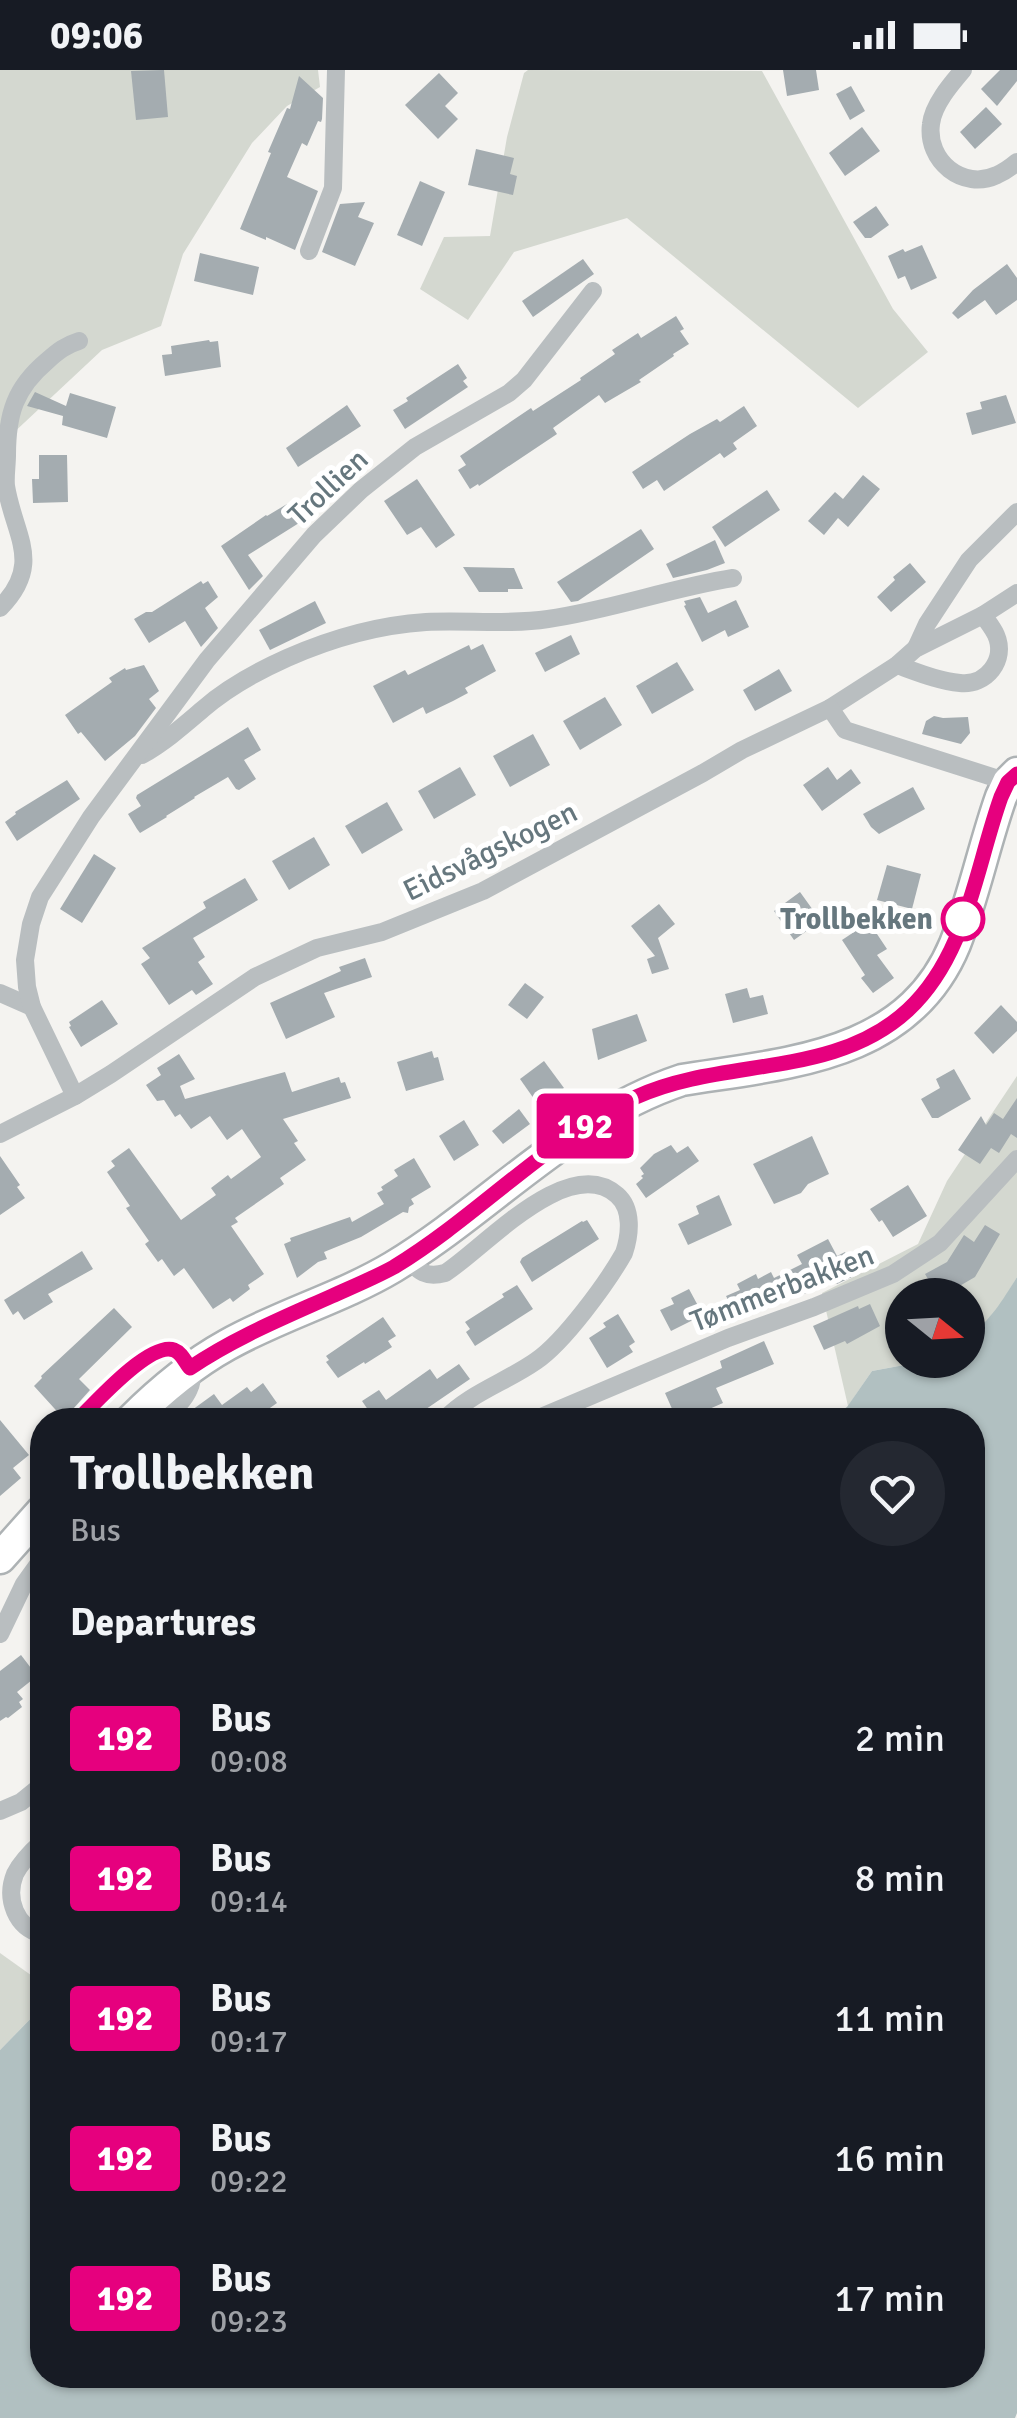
<!DOCTYPE html>
<meta charset="utf-8">
<style>
:root{--surface:#171b24;--page:#242831;--text:#f1f3f6;--muted:#9ea1a6}
body{margin:0;font-family:Signika,sans-serif;background:var(--page);color:var(--text);height:100vh;display:flex;flex-direction:column;font-size:38px;white-space:nowrap}
*{box-sizing:border-box;margin:0}
p{font-size:32px;color:var(--muted)}
.icon{flex:none;width:55px;height:55px;fill:none;stroke:currentColor;stroke-width:2;stroke-linecap:round;stroke-linejoin:round}
.map{position:relative;flex:1;overflow:hidden}
.panel{position:absolute;left:30px;top:1338px;width:955px;height:980px;display:flex;flex-direction:column;background:var(--surface);border-radius:40px;box-shadow:0 2px 8px #0004}
.panel>*{flex:none}
.badge{padding:0 20px;border-radius:8px;font-size:35px;line-height:65px}
.needle{width:65px;rotate:108deg}
.fabs{position:absolute;left:885px;top:1208px;display:grid;gap:20px}
.fabs a{display:grid;place-items:center;width:100px;height:100px;border-radius:50%;background:var(--surface);box-shadow:0 2px 8px #0004;font-size:50px}
.map>.badge{position:absolute;translate:-50% -50%;box-shadow:0 0 0 5px #fff}
h2{padding:0 40px;font-size:38px;line-height:90px}
.round{display:grid;place-items:center;flex:none;width:105px;height:105px;border-radius:52px;background:var(--page)}
.headline{display:flex;align-items:center;justify-content:space-between;height:170px;padding:0 40px}
h1{font-size:48px;font-weight:700;line-height:75px}
ul{padding:0;list-style:none}
li{display:flex;align-items:center;gap:30px;height:140px;padding:0 40px}
li div{flex:1}
li b{display:block;font-size:38px}
li em{font-style:normal}
li .badge{min-width:110px;font-weight:700;text-align:center}
.status{display:flex;justify-content:space-between;align-items:center;height:70px;padding:0 50px;background:var(--surface);direction:ltr}
.status svg{height:28px;fill:currentColor}
.map>svg:first-child{display:block}
</style>
<div class="status"><b>09:06</b><svg viewBox="0 0 49 12"><path d="M0 12V9h3v3zM5 12V6h3v6zM10 12V3h3v9zM15 12V0h3v12zM26 1h20v11H26zM47 4h2v5h-2z"/></svg></div>
<div class="map">
<svg width="1017" height="2348" viewBox="0 0 1017 2348">
<rect width="100%" height="100%" fill="#f4f3f0"/>
<g fill="#d4d8d0">
<path d="M 0,0 L 318,0 L 320,17 L 287,36 L 252,73 L 183,184 L 161,256 L 102,280 L 9,367 L 0,364 Z"/>
<path d="M 528,0 L 762,1 L 893,239 L 928,282 L 858,338 L 627,148 L 514,182 L 468,250 L 420,219 L 444,167 L 490,166 L 507,67 L 524,3 Z"/>
<path d="M 1017,1006 L 1017,1207 L 997,1241 L 982,1257 L 968,1267 L 968,1225 L 902,1225 L 902,1290 L 931,1290 L 872,1301 L 848,1336 L 822,1223 L 918,1174 L 947,1111 Z"/>
<path d="M 0,1883 L 42,1913 L 42,1937 L 0,1980 Z"/>
</g>
<path fill="#b1c0c1" d="M 1017,1207 L 1017,2343 L 1015,2348 L 0,2348 L 0,1980 L 42,1937 L 42,2305 L 972,2305 L 972,1350 L 827,1350 L 847,1337 L 872,1301 L 931,1290 L 968,1290 L 968,1267 C 991,1250 1002,1231 1017,1207 Z"/>
<g fill="#a4acb0">
<path d="M 164,0 L 168,47 L 136,50 L 131,1 Z"/>
<path d="M 783,0 L 816,0 L 819,20 L 787,26 Z"/>
<path d="M 1000,0 L 1017,0 L 1017,11 L 997,36 L 981,19 Z"/>
<path d="M 439,3 L 458,23 L 445,36 L 458,49 L 438,69 L 405,35 Z"/>
<path d="M 299,6 L 323,28 L 322,49 L 321,52 L 318,51 L 307,76 L 302,73 L 287,107 L 318,121 L 295,180 L 266,167 L 266,170 L 240,159 L 271,83 L 268,82 L 287,38 L 290,39 Z"/>
<path d="M 851,16 L 865,41 L 850,50 L 836,24 Z"/>
<path d="M 986,37 L 1002,54 L 975,79 L 960,62 Z"/>
<path d="M 862,57 L 880,81 L 845,106 L 829,83 Z"/>
<path d="M 476,79 L 514,88 L 510,104 L 517,106 L 513,125 L 468,115 Z"/>
<path d="M 420,111 L 445,122 L 422,176 L 397,165 Z"/>
<path d="M 365,132 L 358,147 L 374,153 L 355,196 L 322,182 L 340,134 Z"/>
<path d="M 876,136 L 889,155 L 871,168 L 865,168 L 853,152 Z"/>
<path d="M 922,175 L 937,208 L 911,220 L 905,206 L 898,209 L 888,186 L 903,179 L 905,182 Z"/>
<path d="M 200,183 L 259,197 L 253,225 L 194,211 Z"/>
<path d="M 583,189 L 594,204 L 533,247 L 522,231 Z"/>
<path d="M 1007,194 L 1017,208 L 1017,230 L 996,245 L 985,230 L 958,249 L 952,243 L 973,220 Z"/>
<path d="M 676,246 L 684,259 L 680,261 L 689,274 L 673,284 L 674,286 L 639,310 L 641,312 L 605,333 L 599,325 L 553,358 L 557,364 L 479,416 L 478,414 L 470,419 L 458,400 L 466,395 L 460,386 L 531,338 L 533,341 L 581,310 L 580,308 L 615,284 L 612,280 L 638,263 L 641,268 Z"/>
<path d="M 209,270 L 210,272 L 218,271 L 221,297 L 165,306 L 162,285 L 172,284 L 171,276 Z"/>
<path d="M 458,294 L 467,308 L 463,311 L 468,317 L 405,359 L 393,340 L 408,331 L 406,328 Z"/>
<path d="M 35,322 L 66,336 L 70,323 L 116,337 L 107,368 L 62,355 L 63,346 L 27,336 Z"/>
<path d="M 1006,325 L 1016,353 L 972,365 L 966,343 L 982,339 L 980,332 Z"/>
<path d="M 347,335 L 361,356 L 298,397 L 286,378 Z"/>
<path d="M 744,336 L 757,356 L 733,373 L 737,379 L 724,388 L 720,383 L 664,421 L 657,410 L 643,419 L 632,402 L 690,364 L 717,349 L 720,352 Z"/>
<path d="M 39,385 L 67,385 L 68,432 L 33,433 L 32,409 L 39,409 Z"/>
<path d="M 863,405 L 880,419 L 848,457 L 838,448 L 824,465 L 808,451 L 835,422 L 843,429 Z"/>
<path d="M 417,409 L 455,465 L 436,478 L 421,457 L 407,465 L 384,431 Z"/>
<path d="M 767,420 L 780,440 L 725,477 L 712,457 Z"/>
<path d="M 287,434 L 299,453 L 248,485 L 263,506 L 249,520 L 221,476 L 266,445 L 267,446 Z"/>
<path d="M 641,459 L 654,479 L 578,531 L 571,532 L 557,512 Z"/>
<path d="M 715,470 L 725,493 L 707,500 L 673,508 L 666,494 Z"/>
<path d="M 910,493 L 926,512 L 891,542 L 877,527 L 895,510 L 893,507 Z"/>
<path d="M 463,497 L 514,498 L 523,519 L 508,519 L 508,522 L 479,522 Z"/>
<path d="M 201,511 L 203,514 L 208,511 L 218,527 L 205,538 L 218,558 L 201,577 L 185,551 L 149,573 L 134,549 L 146,542 L 152,542 Z"/>
<path d="M 700,527 L 708,543 L 736,530 L 749,557 L 728,567 L 725,560 L 702,572 L 684,536 L 686,535 L 684,531 Z"/>
<path d="M 315,531 L 326,553 L 270,580 L 259,560 Z"/>
<path d="M 571,565 L 580,584 L 545,602 L 535,583 Z"/>
<path d="M 483,574 L 496,601 L 465,618 L 468,623 L 453,631 L 426,644 L 423,637 L 393,653 L 373,616 L 405,600 L 408,605 L 469,575 L 471,580 Z"/>
<path d="M 677,592 L 694,620 L 652,644 L 636,616 Z"/>
<path d="M 144,595 L 159,621 L 149,629 L 156,638 L 135,666 L 105,691 L 81,662 L 78,664 L 65,645 L 112,612 L 109,608 L 125,598 L 126,600 Z"/>
<path d="M 779,599 L 792,621 L 755,641 L 743,620 Z"/>
<path d="M 605,627 L 622,655 L 580,680 L 563,651 Z"/>
<path d="M 934,646 L 943,648 L 968,647 L 970,663 L 961,674 L 922,664 L 926,651 Z"/>
<path d="M 248,657 L 261,680 L 244,690 L 256,709 L 239,720 L 236,719 L 228,707 L 194,727 L 195,728 L 166,746 L 167,747 L 140,763 L 137,759 L 128,744 L 141,736 L 136,728 L 137,725 Z"/>
<path d="M 533,664 L 550,695 L 510,717 L 493,686 Z"/>
<path d="M 460,697 L 476,725 L 434,749 L 418,721 Z"/>
<path d="M 828,697 L 837,710 L 851,699 L 861,713 L 822,741 L 803,715 Z"/>
<path d="M 67,710 L 80,729 L 17,771 L 5,752 L 16,744 L 15,742 Z"/>
<path d="M 913,717 L 925,739 L 879,764 L 871,757 L 863,744 Z"/>
<path d="M 387,732 L 403,760 L 362,784 L 345,756 Z"/>
<path d="M 314,767 L 330,795 L 289,820 L 272,791 Z"/>
<path d="M 94,784 L 116,798 L 82,853 L 60,839 Z"/>
<path d="M 887,795 L 921,804 L 912,839 L 877,830 Z"/>
<path d="M 245,808 L 258,830 L 193,868 L 205,887 L 198,892 L 213,914 L 196,925 L 192,920 L 169,935 L 141,894 L 150,888 L 142,878 L 206,838 L 203,832 Z"/>
<path d="M 800,822 L 818,847 L 805,856 L 808,860 L 794,870 L 774,841 Z"/>
<path d="M 659,834 L 675,854 L 658,868 L 669,899 L 652,904 L 647,889 L 655,886 L 631,856 Z"/>
<path d="M 869,852 L 887,879 L 877,885 L 894,908 L 873,923 L 861,908 L 865,905 L 842,870 Z"/>
<path d="M 365,888 L 372,907 L 324,923 L 335,947 L 286,969 L 270,933 L 341,901 L 339,897 Z"/>
<path d="M 525,913 L 544,927 L 527,949 L 508,935 Z"/>
<path d="M 747,918 L 750,928 L 763,925 L 768,944 L 733,953 L 725,924 Z"/>
<path d="M 102,930 L 118,954 L 81,977 L 69,957 L 71,956 L 69,952 Z"/>
<path d="M 1001,935 L 1017,952 L 1017,961 L 993,984 L 974,963 Z"/>
<path d="M 637,944 L 647,971 L 598,990 L 592,959 Z"/>
<path d="M 432,981 L 434,988 L 438,987 L 444,1010 L 406,1021 L 397,992 Z"/>
<path d="M 179,984 L 195,1009 L 180,1016 L 185,1029 L 285,1002 L 292,1022 L 339,1007 L 341,1013 L 345,1012 L 351,1028 L 283,1049 L 298,1071 L 294,1073 L 306,1090 L 280,1108 L 284,1114 L 235,1148 L 238,1152 L 231,1156 L 264,1204 L 248,1215 L 250,1219 L 233,1232 L 230,1228 L 213,1239 L 184,1198 L 174,1206 L 162,1189 L 158,1192 L 145,1174 L 149,1171 L 126,1138 L 130,1136 L 107,1102 L 115,1096 L 111,1091 L 129,1078 L 181,1150 L 216,1125 L 211,1118 L 228,1105 L 231,1109 L 261,1087 L 242,1059 L 227,1070 L 210,1046 L 191,1059 L 180,1044 L 175,1047 L 164,1030 L 157,1031 L 146,1015 L 161,1005 L 157,998 Z"/>
<path d="M 544,991 L 564,1018 L 539,1036 L 520,1009 Z"/>
<path d="M 954,999 L 971,1029 L 938,1048 L 932,1048 L 921,1029 L 940,1018 L 936,1009 Z"/>
<path d="M 1017,1028 L 1017,1068 L 1011,1064 L 999,1083 L 991,1078 L 980,1094 L 958,1080 L 981,1046 L 986,1055 L 994,1043 L 1003,1049 Z"/>
<path d="M 519,1039 L 530,1054 L 503,1074 L 492,1061 Z"/>
<path d="M 464,1050 L 479,1075 L 454,1091 L 439,1066 Z"/>
<path d="M 812,1066 L 829,1104 L 808,1114 L 801,1123 L 774,1134 L 753,1094 Z"/>
<path d="M 671,1075 L 677,1083 L 688,1076 L 699,1091 L 646,1128 L 636,1114 L 643,1108 L 641,1106 L 644,1104 L 640,1098 L 654,1084 Z"/>
<path d="M 0,1086 L 20,1115 L 17,1117 L 25,1128 L 0,1145 Z"/>
<path d="M 414,1088 L 431,1117 L 411,1129 L 414,1134 L 409,1137 L 408,1143 L 403,1142 L 361,1167 L 324,1182 L 327,1189 L 318,1192 L 297,1208 L 284,1174 L 291,1171 L 290,1168 L 350,1147 L 352,1152 L 384,1134 L 377,1123 L 383,1120 L 381,1117 L 398,1106 L 394,1100 Z"/>
<path d="M 908,1115 L 927,1146 L 893,1167 L 882,1150 L 879,1152 L 870,1139 Z"/>
<path d="M 719,1125 L 732,1155 L 688,1175 L 678,1154 L 699,1144 L 696,1136 Z"/>
<path d="M 587,1150 L 599,1169 L 532,1212 L 520,1192 L 522,1188 L 582,1151 L 583,1152 Z"/>
<path d="M 985,1155 L 1000,1164 L 975,1207 L 944,1225 L 913,1225 L 931,1214 L 925,1204 L 947,1192 L 964,1165 L 974,1172 Z"/>
<path d="M 828,1169 L 837,1186 L 845,1182 L 856,1205 L 837,1214 L 834,1209 L 798,1227 L 795,1222 L 737,1247 L 726,1226 L 740,1220 L 737,1214 L 756,1204 L 758,1209 L 771,1202 L 774,1208 L 802,1194 L 797,1185 Z"/>
<path d="M 82,1181 L 93,1199 L 48,1224 L 53,1232 L 24,1250 L 18,1241 L 13,1245 L 4,1230 Z"/>
<path d="M 517,1215 L 533,1239 L 475,1276 L 466,1262 L 470,1259 L 465,1252 L 504,1227 L 502,1224 Z"/>
<path d="M 689,1219 L 703,1245 L 671,1261 L 660,1240 L 674,1234 L 671,1228 Z"/>
<path d="M 870,1234 L 880,1256 L 847,1274 L 845,1271 L 824,1280 L 813,1256 L 858,1236 L 859,1239 Z"/>
<path d="M 114,1238 L 132,1257 L 79,1309 L 90,1320 L 64,1349 L 34,1316 L 42,1308 L 41,1306 Z"/>
<path d="M 618,1244 L 635,1272 L 629,1276 L 633,1282 L 607,1298 L 589,1268 L 606,1257 L 603,1253 Z"/>
<path d="M 383,1247 L 396,1266 L 388,1271 L 392,1277 L 365,1294 L 364,1292 L 338,1308 L 326,1292 L 329,1290 L 326,1286 Z"/>
<path d="M 764,1271 L 774,1294 L 716,1318 L 723,1333 L 684,1350 L 677,1350 L 665,1323 L 722,1298 L 720,1291 Z"/>
<path d="M 459,1294 L 470,1309 L 410,1350 L 375,1350 L 362,1331 L 379,1320 L 386,1330 L 430,1299 L 437,1309 Z"/>
<path d="M 263,1313 L 277,1333 L 253,1350 L 229,1350 L 220,1338 L 204,1350 L 199,1350 L 192,1340 L 214,1324 L 222,1335 L 247,1317 L 251,1322 Z"/>
<path d="M 0,1350 L 29,1385 L 13,1398 L 21,1408 L 0,1426 Z"/>
<path d="M 21,1585 L 37,1606 L 17,1622 L 23,1629 L 19,1632 L 22,1637 L 8,1648 L 6,1647 L 0,1651 L 0,1601 Z"/>
</g>
<g fill="none" stroke-linecap="round" stroke-linejoin="round">
<g stroke="#adb2b4" stroke-width="35">
<g id="major">
<path d="M 131,1350 C 160,1321 191,1295 227,1275 C 280,1245 341,1228 393,1197 C 492,1137 570,1047 682,1010 C 786,993 908,988 955,874 C 974,826 984,775 1001,727 L 1008,712 L 1017,703"/>
<path d="M 0,1488 L 42,1441"/>
</g>
</g>
<g stroke="#b9bec0" stroke-width="18">
<path d="M 963,0 C 951,14 933,35 931,54 C 926,91 963,121 997,105 C 1004,102 1011,97 1017,92"/>
<path d="M 309,181 L 333,118 L 336,0"/>
<path d="M 0,538 C 44,493 14,466 6,416 C 5,406 7,395 7,385 C 7,344 15,318 47,291 C 58,281 66,275 79,271"/>
<path d="M 916,578 L 927,554 L 969,490 L 1017,442"/>
<path d="M 897,595 C 917,602 938,611 960,613 C 986,616 1007,590 996,565 C 993,558 987,551 983,545"/>
<path d="M 830,638 L 897,595 L 915,579 L 983,545 L 1017,523"/>
<path d="M 142,685 C 165,672 183,656 203,639 C 227,618 258,601 287,588 C 330,569 379,555 426,552 C 467,550 508,555 548,549 C 611,540 670,518 733,508"/>
<path d="M 0,923 L 32,937"/>
<path d="M 75,1026 L 32,937 L 27,917 L 25,890 L 31,854 L 40,827 L 91,747 L 207,590 L 314,465 L 361,420 L 415,377 L 509,323 L 524,310 L 593,221"/>
<path d="M 0,1064 L 75,1026 L 111,1004 L 255,907 L 317,878 L 382,862 L 483,821 L 703,703 L 742,680 L 830,638 L 845,660 L 1008,712"/>
<path d="M 407,1188 C 419,1202 426,1208 445,1203 C 482,1180 568,1082 617,1125 C 633,1139 630,1165 624,1183 C 607,1213 564,1272 536,1291 C 506,1312 470,1323 444,1350"/>
<path d="M 78,1350 C 98,1330 131,1292 156,1281 C 178,1272 199,1299 189,1319 C 184,1331 172,1341 163,1350"/>
<path d="M 534,1350 L 728,1268 L 814,1237 L 893,1204 L 940,1173 L 1017,1089"/>
<path d="M 0,1564 L 24,1514 L 42,1489"/>
<path d="M 0,1741 L 21,1732 L 42,1715"/>
<path d="M 42,1772 C 32,1781 21,1792 15,1804 C 5,1829 16,1858 42,1864"/>
</g>
<use href="#major" stroke="#fff" stroke-width="30"/>
</g>
<g fill="none" stroke-linecap="round" stroke-linejoin="round">
<g stroke="#fff" stroke-width="22">
<path id="line" d="M 78,1350 C 94,1334 150,1271 174,1280 C 182,1283 185,1292 190,1298 C 234,1268 283,1248 332,1226 C 352,1217 374,1208 394,1197 C 478,1146 547,1069 636,1027 C 723,987 834,1009 908,940 C 967,885 975,800 1001,727 L 1008,712 L 1017,704"/>
</g>
<use href="#line" stroke="#e6007e" stroke-width="15"/>
</g>
<circle fill="#fff" stroke="#e6007e" stroke-width="5" cx="963" cy="849" r="20"/>
<g text-anchor="middle" stroke-width="10" stroke-linejoin="round" paint-order="stroke">
<g font-size="30" fill="#66777e" stroke="#fff">
<text transform="translate(328 417) rotate(-43)" y="10">Trollien</text>
<text transform="translate(490 781) rotate(-26)" y="10">Eidsvågskogen</text>
<text transform="translate(782 1218) rotate(-21)" y="10">Tømmerbakken</text>
</g>
<g font-size="30" font-weight="bold" fill="#66777e" stroke="#fff" text-anchor="end">
<text x="933" y="859">Trollbekken</text>
</g>
</g>
</svg>
<div class="fabs">
<a><svg class="needle" viewBox="-14 -14 28 28"><path d="M0-13l5 13h-10z" fill="#e53935"/><path d="M0 13l5-13h-10z" fill="#9ea1a6"/></svg></a>
</div>
<b class="badge" style="left:585px;top:1056px;background:#e6007e;color:#fff">192</b>
<section class="panel">
<div class="headline"><div><h1>Trollbekken</h1><p>Bus</p></div><a class="round"><svg class="icon" aria-label="heart" viewBox="0 0 24 24"><path d="M12 20l-8-8c-3-5 5-10 8-4 3-6 11-1 8 4z"/></svg></a></div>
<h2>Departures</h2>
<ul>
<li><span class="badge" style="background:#e6007e;color:#fff">192</span><div><b>Bus</b><p>09:08</p></div><em>2 min</em></li>
<li><span class="badge" style="background:#e6007e;color:#fff">192</span><div><b>Bus</b><p>09:14</p></div><em>8 min</em></li>
<li><span class="badge" style="background:#e6007e;color:#fff">192</span><div><b>Bus</b><p>09:17</p></div><em>11 min</em></li>
<li><span class="badge" style="background:#e6007e;color:#fff">192</span><div><b>Bus</b><p>09:22</p></div><em>16 min</em></li>
<li><span class="badge" style="background:#e6007e;color:#fff">192</span><div><b>Bus</b><p>09:23</p></div><em>17 min</em></li>
</ul>
</section>
</div>
